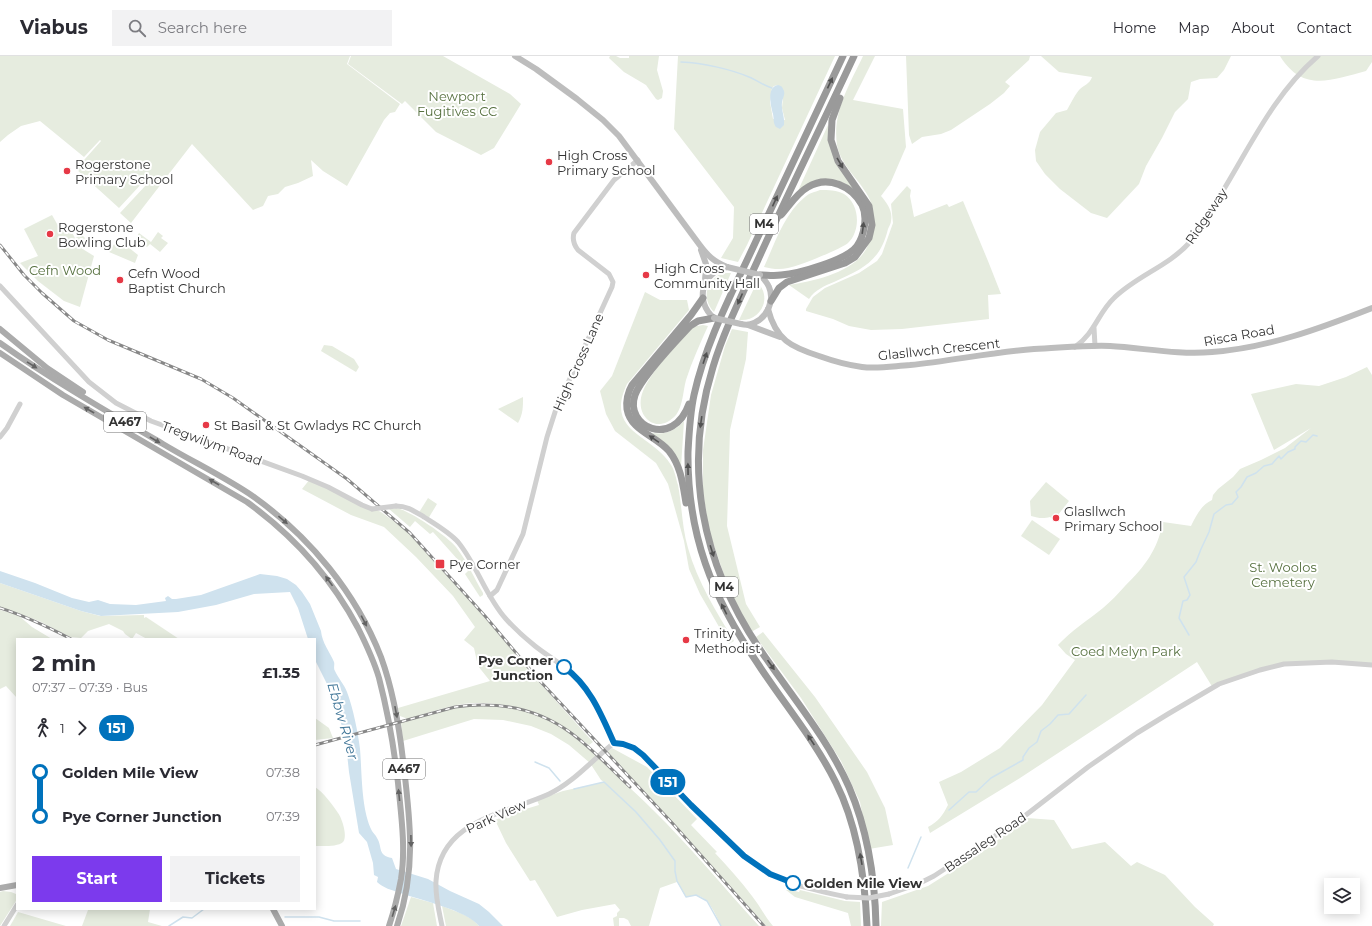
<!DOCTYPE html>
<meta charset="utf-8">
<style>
:root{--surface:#fff;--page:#f2f2f3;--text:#2b2b33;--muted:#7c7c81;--line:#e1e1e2;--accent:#7c3aed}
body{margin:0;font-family:Montserrat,sans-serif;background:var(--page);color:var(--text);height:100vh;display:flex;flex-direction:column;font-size:15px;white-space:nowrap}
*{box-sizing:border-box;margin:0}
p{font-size:13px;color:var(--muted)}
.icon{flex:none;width:22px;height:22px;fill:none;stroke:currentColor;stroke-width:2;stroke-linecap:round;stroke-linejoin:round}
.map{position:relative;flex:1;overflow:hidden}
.sheet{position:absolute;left:16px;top:582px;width:300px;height:272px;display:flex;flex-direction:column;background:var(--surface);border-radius:0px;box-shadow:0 2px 10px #0003}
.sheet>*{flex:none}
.badge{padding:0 8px;border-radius:13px;font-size:14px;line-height:26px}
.fabs{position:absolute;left:1324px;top:822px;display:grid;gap:8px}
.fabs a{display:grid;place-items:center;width:36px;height:36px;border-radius:0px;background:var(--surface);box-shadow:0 2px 10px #0003;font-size:20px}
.map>.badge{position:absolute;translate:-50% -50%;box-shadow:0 0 0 2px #fff}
.legs{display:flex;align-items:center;gap:6px;height:44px;padding:0 16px;font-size:13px}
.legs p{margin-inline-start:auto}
.overview{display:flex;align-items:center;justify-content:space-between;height:68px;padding:0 16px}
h1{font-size:22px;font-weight:700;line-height:30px}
.action{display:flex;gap:8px;margin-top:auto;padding:8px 16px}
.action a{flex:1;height:46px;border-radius:0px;background:var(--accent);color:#fff;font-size:16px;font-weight:700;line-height:46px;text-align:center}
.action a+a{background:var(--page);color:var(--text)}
ul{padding:0 16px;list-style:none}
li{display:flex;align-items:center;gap:14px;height:44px;font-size:15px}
li i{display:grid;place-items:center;width:6px;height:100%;margin:0 5px;background:currentColor}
li i::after{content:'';width:10px;height:10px;margin:-5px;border:3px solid;border-radius:50%;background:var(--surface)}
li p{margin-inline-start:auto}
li:first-child i{background:linear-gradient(#0000 50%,currentColor 0)}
li:last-child i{background:linear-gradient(currentColor 50%,#0000 0)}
header{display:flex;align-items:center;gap:24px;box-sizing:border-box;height:56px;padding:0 20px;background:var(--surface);border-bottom:1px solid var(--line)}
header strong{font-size:19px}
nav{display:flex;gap:22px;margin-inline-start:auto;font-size:14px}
.search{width:280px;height:36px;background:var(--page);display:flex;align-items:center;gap:10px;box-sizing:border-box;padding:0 14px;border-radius:0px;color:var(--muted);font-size:15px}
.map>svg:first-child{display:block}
</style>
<header>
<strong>Viabus</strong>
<div class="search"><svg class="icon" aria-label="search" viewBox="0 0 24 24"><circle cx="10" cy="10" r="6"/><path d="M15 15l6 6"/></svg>Search here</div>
<nav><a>Home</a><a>Map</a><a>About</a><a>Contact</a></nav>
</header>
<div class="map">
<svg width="1372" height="870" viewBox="0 0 1372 870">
<rect width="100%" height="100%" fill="#fff"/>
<g fill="#e6ecdf" fill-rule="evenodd">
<path d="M 0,0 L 350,0 L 347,8 L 400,48 L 395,56 L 390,57 L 384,64 L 347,130 L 323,115 L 311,104 L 313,120 L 298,127 L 285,131 L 278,138 L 268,140 L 263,150 L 253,154 L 192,88 L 131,167 L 120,157 L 147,128 L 144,125 L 119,152 L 76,113 L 101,85 L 100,84 L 84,101 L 40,65 L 21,70 L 8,79 L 0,86 Z"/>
<path d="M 351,0 L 443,0 L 510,38 L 521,48 L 494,92 L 481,99 L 436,76 L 405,45 L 402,48 L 348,8 Z"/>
<path d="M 610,0 L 616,0 L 620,2 L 629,2 L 629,0 L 659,0 L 657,14 L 663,35 L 662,42 L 658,44 L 656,43 L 646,29 L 624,16 L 609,2 Z"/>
<path d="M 678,0 L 835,0 L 747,189 L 738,206 L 721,202 L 733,182 L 734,151 L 674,73 ZM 778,29 L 783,41 L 782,52 L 785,64 L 773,63 L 770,46 L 772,32 L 774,30 Z"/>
<path d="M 863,0 L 875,0 L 853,44 L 903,53 L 906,91 L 890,128 L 881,140 C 887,147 893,155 891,165 C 891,168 889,170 888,173 C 880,206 862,213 834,226 C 824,230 815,234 809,243 L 789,229 C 815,225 861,215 869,186 C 870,181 870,176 871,171 C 872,161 874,153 870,144 C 861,124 841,111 837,89 C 832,56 850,28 863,0 Z"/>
<path d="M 906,0 L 1030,0 L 1029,4 L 1005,26 L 1010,30 L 1004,37 L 990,48 L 951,74 L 941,78 L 922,81 L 912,88 L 909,79 Z"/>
<path d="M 1041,0 L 1231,0 L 1224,14 L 1217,22 L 1200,23 L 1191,26 L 1188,43 L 1175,56 L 1162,82 L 1146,110 L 1139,128 L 1107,162 L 1091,157 L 1060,133 L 1045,118 L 1036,105 L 1035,94 L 1040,76 L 1056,57 L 1067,54 C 1071,47 1074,40 1079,34 C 1084,29 1090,28 1092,21 L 1059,16 Z"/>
<path d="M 1280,0 L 1372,0 L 1372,6 L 1366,15 C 1331,24 1303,37 1280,0 Z"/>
<path d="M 828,69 C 828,100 840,113 857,137 L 846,128 L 837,124 L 797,137 Z"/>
<path d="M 907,130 L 911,134 L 910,140 L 914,161 L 947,148 L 949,151 L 963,145 L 988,205 L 1001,238 L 988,239 L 989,263 L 902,273 L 871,274 L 849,270 L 833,263 L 806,255 L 806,253 L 813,241 L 825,232 L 859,217 L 877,205 L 882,198 L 893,167 L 891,148 Z"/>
<path d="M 820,134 C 828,134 837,134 844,138 C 860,148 861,175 848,187 C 841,193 799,210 788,212 C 780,214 772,213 764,211 C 775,187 784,158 805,141 C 809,137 815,136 820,134 Z"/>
<path d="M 52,159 L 61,175 L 69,171 L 75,182 L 82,179 L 85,182 L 81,192 L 94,200 L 80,251 L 64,245 L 38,225 L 20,207 L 38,200 L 24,173 Z"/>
<path d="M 158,176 L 163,180 L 161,182 L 168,187 L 160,196 L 150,188 L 147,191 L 136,182 L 139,177 L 151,186 Z"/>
<path d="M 116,185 L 126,193 L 128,191 L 138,199 L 135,207 L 109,196 Z"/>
<path d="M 723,217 L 731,217 L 714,256 C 701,243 706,223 723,217 Z"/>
<path d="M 757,226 C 773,241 761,266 739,264 Z"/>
<path d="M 645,236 L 660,244 L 687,244 L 689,254 L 627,328 C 604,377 653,378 671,409 C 675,415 676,423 678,429 C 682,450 682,472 688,492 C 697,525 717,557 734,585 L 729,588 L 700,538 L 689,513 L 684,485 L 668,428 L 656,407 L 615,375 L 606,358 L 600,335 L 612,320 Z"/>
<path d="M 703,269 L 708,270 C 700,288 692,305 686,324 C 683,335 683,350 676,359 C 656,381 633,359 643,335 C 651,316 672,295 684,278 L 691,271 Z"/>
<path d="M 732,273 L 748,276 L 746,303 L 730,374 L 727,470 L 746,548 L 760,571 L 751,576 L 731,539 L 709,475 L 703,435 L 703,394 L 711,339 L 725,290 Z"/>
<path d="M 324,289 L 332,290 L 354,303 L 359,311 L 356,316 L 321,295 Z"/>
<path d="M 1367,311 L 1372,319 L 1372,609 L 1332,606 L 1284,608 L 1213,632 L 1197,606 L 1020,722 L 930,777 L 928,771 C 938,766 943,759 948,749 L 939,726 L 961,716 L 1000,692 L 1042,649 L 1075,604 L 1066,598 L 1058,589 C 1071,575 1088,564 1103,552 C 1111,545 1118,538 1125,530 C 1145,510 1157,495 1163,466 L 1191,470 C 1196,460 1201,449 1212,444 L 1213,439 L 1218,433 L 1233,421 L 1240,413 L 1261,404 L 1285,392 L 1311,372 L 1274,394 L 1251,338 L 1296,328 L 1319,330 L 1346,321 Z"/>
<path d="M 523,341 C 523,351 523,358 518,367 L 498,353 Z"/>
<path d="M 684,365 L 681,411 L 652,377 C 665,379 675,375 684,365 Z"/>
<path d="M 310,423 L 381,456 L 410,477 L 485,560 L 538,625 L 593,686 L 589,689 C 579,682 570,674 559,668 C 534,653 503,646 473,647 C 451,648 429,657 408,663 L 400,660 L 398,652 L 490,625 L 478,610 L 474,592 L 464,584 L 475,571 L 453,540 L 416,501 L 384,471 L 351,459 L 302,433 Z"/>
<path d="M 1046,426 L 1069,445 L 1054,464 L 1050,461 C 1043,463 1038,462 1031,460 L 1030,445 Z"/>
<path d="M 428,442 L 437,448 L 428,463 L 418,458 Z"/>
<path d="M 397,452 C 412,456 447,480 456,491 C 467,505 474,522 483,537 L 483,539 L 480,541 L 465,518 L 468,515 L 433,476 L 430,478 L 415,465 L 410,471 L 389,453 Z"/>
<path d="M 1032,464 L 1060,483 L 1049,499 L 1021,480 Z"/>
<path d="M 0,527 L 81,555 L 100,560 L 144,559 L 144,562 L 146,561 L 179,583 L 147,583 L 136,577 L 132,583 L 125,578 L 123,575 L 109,568 L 88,575 L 81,582 L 70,581 L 39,565 L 0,551 Z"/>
<path d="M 0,554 L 18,559 L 32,571 L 52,583 L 17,583 L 17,642 L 6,630 L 0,633 Z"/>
<path d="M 763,576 L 815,641 L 867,716 L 885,752 L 893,789 L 869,793 L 860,746 L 841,705 L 801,642 L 756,581 Z"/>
<path d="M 472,648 C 503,648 530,654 557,668 C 579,680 597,700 615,718 C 627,729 640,741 652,753 C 690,790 723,831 759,870 L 721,870 C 716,860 709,840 695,839 C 693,839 689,841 686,841 L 677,826 L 660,832 L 649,870 L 631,870 L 628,864 L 624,862 L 619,862 L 619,870 L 614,870 L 613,862 L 617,860 L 617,857 L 620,854 L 615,848 L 582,854 L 557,861 L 535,824 L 530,825 L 506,787 L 496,766 L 495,764 L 519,755 L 539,749 L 537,744 L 563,735 L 604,726 L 601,724 L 590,707 L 569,689 L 551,678 L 531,670 L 503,664 L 474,663 L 403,685 L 401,666 L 455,651 Z"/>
<path d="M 315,662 L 329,672 L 333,682 L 315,684 Z"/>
<path d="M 612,692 L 647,711 L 697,763 L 691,769 L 717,796 L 715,797 C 728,811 741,825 752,840 C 760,850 765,861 773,870 L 766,870 L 607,696 Z"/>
<path d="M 315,731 C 324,737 332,748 338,757 C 342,762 348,781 343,786 C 338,791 322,790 315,790 Z"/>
<path d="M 1027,762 L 1054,764 L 1072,793 L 1105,786 L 1131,810 L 1137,806 L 1165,819 L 1195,851 L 1214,868 L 1213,870 L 881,870 L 882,846 L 928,830 L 982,796 Z"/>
<path d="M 786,834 L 791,834 L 799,836 L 800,834 L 845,845 L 860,846 L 861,870 L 851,870 L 848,857 L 795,841 Z"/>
<path d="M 3,835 L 11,836 L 16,838 L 16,845 L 0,870 L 0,836 Z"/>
<path d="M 411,841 L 433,847 L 437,870 L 401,870 Z"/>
<path d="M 442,850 C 454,855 471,859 479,870 L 446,870 Z"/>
<path d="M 92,853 L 150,853 L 148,866 L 162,870 L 82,870 L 88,854 Z"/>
<path d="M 18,856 L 66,870 L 10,870 Z"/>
</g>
<g fill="#cfe2ee">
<path d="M 778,29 C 781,30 782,30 783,33 C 786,37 783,41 782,46 C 781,54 785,61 784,69 L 780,73 L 776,71 C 773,67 774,63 773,58 C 771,50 766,31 778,29 Z"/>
<path d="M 0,515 L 35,527 L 72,542 L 89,546 L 98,544 L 110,548 L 136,549 L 166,545 L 165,542 L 168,540 L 172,543 L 176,543 L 201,539 L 260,518 L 277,520 L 287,523 L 296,529 L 302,536 L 310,548 L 321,575 C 322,587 330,596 334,606 C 335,609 333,612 335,615 C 338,622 344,628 347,636 C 353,652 358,676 360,693 C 362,716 361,754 372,775 C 373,777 376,779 377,782 C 383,792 377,799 392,802 L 396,813 L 428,823 L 450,835 L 479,848 L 489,856 L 503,870 L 479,870 C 466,854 420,844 400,837 C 392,834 383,832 377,826 L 378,821 L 374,819 L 373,807 L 367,786 L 359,777 L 349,716 L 345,679 L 329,632 L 315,604 L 315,583 L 308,583 L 298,552 L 290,536 L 254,538 L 216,549 L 178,556 L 101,560 L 81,555 L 0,527 Z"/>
</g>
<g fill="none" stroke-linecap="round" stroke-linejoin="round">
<g stroke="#cfe2ee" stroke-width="1.5">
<path d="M 681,6 C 703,7 730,13 749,21 C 757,24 764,30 772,32"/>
<path d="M 1189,579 L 1179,562 L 1183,545 L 1187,544 L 1190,539 L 1184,521 L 1196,506 L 1201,493 L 1209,476 L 1214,458 L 1226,449 L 1232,448 L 1238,441 L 1236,436 L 1241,431 L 1247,421 L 1256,417 L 1264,410 L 1272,408 L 1279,400 L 1281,403 L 1288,396 L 1295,393 L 1295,391 L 1301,385 L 1306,386 L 1313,379 L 1317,380"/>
<path d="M 535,706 L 549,712 L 560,725"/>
<path d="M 574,733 L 604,726 L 636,756 L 660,784 L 675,805 L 675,815 L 677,825 L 686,841 L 696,839 L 707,845 L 721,870"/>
<path d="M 949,754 L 969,736 L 976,736 L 991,722 L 1023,704 L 1023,701 L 1029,692 L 1037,686 L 1041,675 L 1050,668 L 1058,659 L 1069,658 L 1086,639"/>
<path d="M 908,812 L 921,781"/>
<path d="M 285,861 L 319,861 L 334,865 L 360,865"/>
<path d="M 169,870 L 183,861 L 192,862 L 204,853"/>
</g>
<g stroke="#d0d0d0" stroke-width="5">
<path d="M 0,230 L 89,326 L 116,347 L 151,365 L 302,420 L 328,431 L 362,449 L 372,453"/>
<path d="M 1094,272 L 1095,290"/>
<path d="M 1075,291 C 1095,277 1098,257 1114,242 C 1136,220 1169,210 1190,186 C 1198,177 1204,165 1211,154 C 1245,102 1270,41 1318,0"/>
<path d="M 0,381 L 7,372 L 20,348"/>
<path d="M 396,450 C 407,450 414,455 424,461 C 435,468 449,476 458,486 C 477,509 486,541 506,563 C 515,573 525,582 535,590 C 550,602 568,611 581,626 C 597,643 605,666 614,687"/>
<path d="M 490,540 L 497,534 L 523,478 L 547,381 L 556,353 L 612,231 L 613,226 L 609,218 L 578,194 C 574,189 572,184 574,177 L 614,124 L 638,104"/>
<path d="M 614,687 C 621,688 628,689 634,693 C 648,701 658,715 669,727 C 687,745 705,763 723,781 C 734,790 744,801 755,809 C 783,828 815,834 847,841"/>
<path d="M 889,838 L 918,828 L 934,820 L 1022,762 L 1088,711 L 1137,677 L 1168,658 L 1219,628 L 1260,614 L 1284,608 L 1332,606 L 1372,609"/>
<path d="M 4,870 L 17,849"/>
<path d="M 442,870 C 439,855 435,840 436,825 C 440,764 505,758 549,738 C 574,726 592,704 614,687"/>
</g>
<g stroke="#bdbdbd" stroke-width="6">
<path d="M 515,0 L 536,13 L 577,43 L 603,64 L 619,80 L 699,188 C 708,200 713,205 727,211"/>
<path d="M 701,194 L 706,208 L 705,225"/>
<path d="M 768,253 C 776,284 791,291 819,300 C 833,305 847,309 862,311 C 878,313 894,310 910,309 C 951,305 992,296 1034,293 C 1059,292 1085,289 1110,290 C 1144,292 1178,299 1212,296 C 1268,292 1321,272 1372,252"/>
<path d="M 714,262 C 694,245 702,216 727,211"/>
<path d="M 741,268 C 760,273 777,249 769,231 C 767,226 764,223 760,219"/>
<path d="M 748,269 L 780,281"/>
</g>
<g stroke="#ababab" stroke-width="6">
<path d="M 0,273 L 47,312 L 83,336"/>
<path d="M 0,287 C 52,324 108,356 163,388 C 193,406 225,421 254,441 C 310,481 356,537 381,601 C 393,634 399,669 403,704 C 410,763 417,812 397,870"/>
<path d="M 0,297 L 63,339 L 247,446 C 294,480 331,521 358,572 C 366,588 374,605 379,622 C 388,657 394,691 398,727 C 401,758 406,792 401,823 C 398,839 394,855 389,870"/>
<path d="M 0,832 L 17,829"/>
<path d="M 273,853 L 282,870"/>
</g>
<g stroke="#9a9a9a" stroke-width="7">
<path d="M 843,0 C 814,62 785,123 756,185 C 733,235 706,285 694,339 C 690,357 689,377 688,396 C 687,478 712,541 758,608 C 784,648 815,684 836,727 C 858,771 865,821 867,870"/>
<path d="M 854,0 C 822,69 788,137 757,206 C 741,241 724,275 713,311 C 682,411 702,507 759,592 C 789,637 827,681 849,731 C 868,775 875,822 876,870"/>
<path d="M 760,219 C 767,219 774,220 781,219 C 798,218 847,204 857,190 C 864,180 868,161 862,149 C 852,130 828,119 808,131 C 797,137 789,150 781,159"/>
<path d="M 771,245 L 779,232 L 787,226 L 845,207 L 855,201 L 869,182 L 872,169 L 869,150 L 838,105 L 831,84 L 832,64 L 840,42"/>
<path d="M 689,348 C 673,393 624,371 635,339 C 642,320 676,285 690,270 L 698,265 L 714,262"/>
<path d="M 686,447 C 683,429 681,410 669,395 C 655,379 631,375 627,353 C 626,344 628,336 632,329 L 691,259 L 703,242"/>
</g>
<g stroke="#888" stroke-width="3">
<g id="rail">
<path d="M 0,189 L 24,219 L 42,237 L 74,265 L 108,284 L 201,323 L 233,342 L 347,423 L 410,477 L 485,560 L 539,624 L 674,769 L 764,870"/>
<path d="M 0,552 C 25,560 48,571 71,583"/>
<path d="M 315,689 L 455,651 C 496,645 537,652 571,677 C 593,693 611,713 630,731"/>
</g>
</g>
<use href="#rail" stroke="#fff" stroke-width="1.5" stroke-dasharray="4.5" stroke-linecap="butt"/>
<g stroke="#d0d0d0" stroke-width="5">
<path d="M 372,453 L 396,450"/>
<path d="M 847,841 L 869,842 L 889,838"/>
</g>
<g stroke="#bdbdbd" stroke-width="6">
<path d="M 727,211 L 760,219"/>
<path d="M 714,262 L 741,268"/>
</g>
</g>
<defs><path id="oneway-solid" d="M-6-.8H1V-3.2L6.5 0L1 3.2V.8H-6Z"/></defs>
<g fill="#525252">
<use href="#oneway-solid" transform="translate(830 27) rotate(-65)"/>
<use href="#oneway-solid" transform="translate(840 107) rotate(60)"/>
<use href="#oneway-solid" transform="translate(775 145) rotate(-65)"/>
<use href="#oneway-solid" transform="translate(863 172) rotate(-82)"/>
<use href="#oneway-solid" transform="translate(740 243) rotate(114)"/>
<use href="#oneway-solid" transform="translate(705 302) rotate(-71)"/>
<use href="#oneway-solid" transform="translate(701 366) rotate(98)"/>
<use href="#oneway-solid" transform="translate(654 383) rotate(-146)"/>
<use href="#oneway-solid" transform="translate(688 413) rotate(-91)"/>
<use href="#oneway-solid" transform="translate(712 495) rotate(72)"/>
<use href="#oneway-solid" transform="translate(724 553) rotate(-117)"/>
<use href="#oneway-solid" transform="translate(771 609) rotate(55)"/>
<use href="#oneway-solid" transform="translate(811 684) rotate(-124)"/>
<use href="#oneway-solid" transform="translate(861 803) rotate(-100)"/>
</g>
<g fill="#636363">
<use href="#oneway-solid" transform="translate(32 309) rotate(32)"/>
<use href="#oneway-solid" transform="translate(89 354) rotate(-150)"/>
<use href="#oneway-solid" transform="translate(155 384) rotate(30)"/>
<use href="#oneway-solid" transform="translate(214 426) rotate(-150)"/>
<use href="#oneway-solid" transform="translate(283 464) rotate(40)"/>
<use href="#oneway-solid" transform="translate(329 525) rotate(-126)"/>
<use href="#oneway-solid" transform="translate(364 565) rotate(62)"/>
<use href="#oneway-solid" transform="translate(396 656) rotate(79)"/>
<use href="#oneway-solid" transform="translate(399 739) rotate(-96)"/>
<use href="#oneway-solid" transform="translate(411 785) rotate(89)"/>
<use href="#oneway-solid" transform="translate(394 855) rotate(-73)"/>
</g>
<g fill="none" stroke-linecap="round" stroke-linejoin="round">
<g stroke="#fff" stroke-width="9">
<path id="line-1" d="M 564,611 C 590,630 601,658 614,687 L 623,688 L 634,692 L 643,699 L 691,749 L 744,800 L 770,818 L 793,827"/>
</g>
<use href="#line-1" stroke="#0072bc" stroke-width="6"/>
</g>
<g fill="#e63946" stroke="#fff" stroke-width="1.5">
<circle cx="549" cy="106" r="4"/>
<circle cx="67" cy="115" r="4"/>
<circle cx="50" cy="178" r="4"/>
<circle cx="646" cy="219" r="4"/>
<circle cx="120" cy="224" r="4"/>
<circle cx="206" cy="369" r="4"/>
<circle cx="1056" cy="462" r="4"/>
<rect x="435" y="503" width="10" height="10" rx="2"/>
<circle cx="686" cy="584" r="4"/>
</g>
<g fill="#fff" stroke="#0072bc" stroke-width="2">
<circle cx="564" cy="611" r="7"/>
<circle cx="793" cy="827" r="7"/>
</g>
<g text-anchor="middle" stroke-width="4" stroke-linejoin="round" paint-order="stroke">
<g fill="#fff" stroke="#707070" stroke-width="1">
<rect x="750" y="158" width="28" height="20" rx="3"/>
<rect x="104" y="356" width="42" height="20" rx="3"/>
<rect x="710" y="521" width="28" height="20" rx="3"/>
<rect x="383" y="703" width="42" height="20" rx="3"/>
</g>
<g font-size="12" font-weight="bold" fill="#333">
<text x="764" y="172">M4</text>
<text x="125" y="370">A467</text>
<text x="724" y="535">M4</text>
<text x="404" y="717">A467</text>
</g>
<g font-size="13" fill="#56703f" stroke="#fff">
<text x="457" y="45">Newport<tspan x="457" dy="15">Fugitives CC</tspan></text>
<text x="65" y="219">Cefn Wood</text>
<text x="1283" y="516">St. Woolos<tspan x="1283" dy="15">Cemetery</tspan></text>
<text x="1126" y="600">Coed Melyn Park</text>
</g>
<g font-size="13" fill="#333" stroke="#fff" text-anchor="start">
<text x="557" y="104">High Cross<tspan x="557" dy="15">Primary School</tspan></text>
<text x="75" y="113">Rogerstone<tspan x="75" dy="15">Primary School</tspan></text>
<text x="58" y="176">Rogerstone<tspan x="58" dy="15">Bowling Club</tspan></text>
<text x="654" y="217">High Cross<tspan x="654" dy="15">Community Hall</tspan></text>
<text x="128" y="222">Cefn Wood<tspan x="128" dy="15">Baptist Church</tspan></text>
<text x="214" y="374">St Basil &amp; St Gwladys RC Church</text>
<text x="1064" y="460">Glasllwch<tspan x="1064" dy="15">Primary School</tspan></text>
<text x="449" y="513">Pye Corner</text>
<text x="694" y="582">Trinity<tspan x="694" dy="15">Methodist</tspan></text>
</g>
<g font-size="13" fill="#333" stroke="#fff">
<text transform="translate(1206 160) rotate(-56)" y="5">Ridgeway</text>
<text transform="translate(1239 279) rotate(-10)" y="5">Risca Road</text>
<text transform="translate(939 293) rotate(-6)" y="5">Glasllwch Crescent</text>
<text transform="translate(578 306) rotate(-66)" y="5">High Cross Lane</text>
<text transform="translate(212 387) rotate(20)" y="5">Tregwilym Road</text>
<text transform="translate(496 760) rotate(-24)" y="5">Park View</text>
<text transform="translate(985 786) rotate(-34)" y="5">Bassaleg Road</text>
</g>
<g font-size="13" font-weight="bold" fill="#333" stroke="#fff" text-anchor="end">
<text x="553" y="609">Pye Corner<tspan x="553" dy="15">Junction</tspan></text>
<text x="804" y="832" text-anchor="start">Golden Mile View</text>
</g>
<g font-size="14" font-style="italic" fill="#3f7597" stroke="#fff">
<text transform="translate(343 665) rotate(74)" y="5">Ebbw River</text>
</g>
</g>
</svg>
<div class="fabs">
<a><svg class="icon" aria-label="layers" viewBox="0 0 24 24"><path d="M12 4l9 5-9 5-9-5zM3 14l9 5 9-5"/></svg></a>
</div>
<b class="badge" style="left:668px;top:726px;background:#0072bc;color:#fff">151</b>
<section class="sheet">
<div class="overview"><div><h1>2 min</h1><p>07:37 – 07:39 · Bus</p></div><b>£1.35</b></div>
<div class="legs"><svg class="icon" aria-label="walk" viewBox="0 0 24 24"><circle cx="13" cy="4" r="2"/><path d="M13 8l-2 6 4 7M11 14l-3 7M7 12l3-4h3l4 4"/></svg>1<svg class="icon" aria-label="forward" viewBox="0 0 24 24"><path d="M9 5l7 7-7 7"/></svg><b class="badge" style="background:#0072bc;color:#fff">151</b></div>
<ul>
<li><i style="color:#0072bc"></i><b>Golden Mile View</b><p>07:38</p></li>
<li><i style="color:#0072bc"></i><b>Pye Corner Junction</b><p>07:39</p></li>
</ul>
<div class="action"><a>Start</a><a>Tickets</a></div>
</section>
</div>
